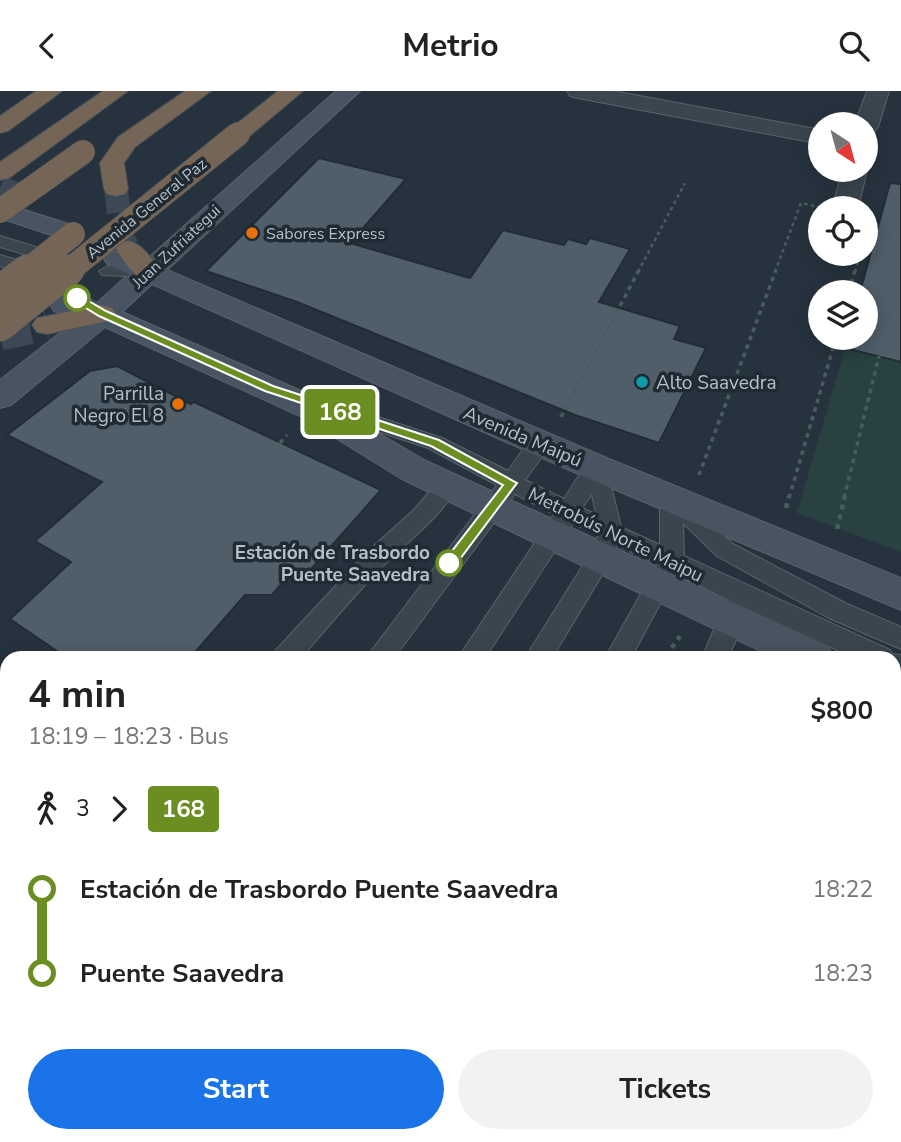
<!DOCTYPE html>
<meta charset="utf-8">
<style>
:root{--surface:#fff;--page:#f2f2f2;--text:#222;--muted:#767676;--accent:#1a73e8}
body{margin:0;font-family:"Nunito Sans",sans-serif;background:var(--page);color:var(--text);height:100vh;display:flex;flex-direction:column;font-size:26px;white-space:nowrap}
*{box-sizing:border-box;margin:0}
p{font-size:23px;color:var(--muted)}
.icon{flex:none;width:38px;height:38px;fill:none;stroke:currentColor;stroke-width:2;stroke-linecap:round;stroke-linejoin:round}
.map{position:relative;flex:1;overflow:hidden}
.drawer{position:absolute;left:0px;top:560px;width:901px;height:492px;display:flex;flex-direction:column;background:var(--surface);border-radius:21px 21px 0 0;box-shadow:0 4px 18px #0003}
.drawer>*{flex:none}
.badge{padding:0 14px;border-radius:5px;font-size:24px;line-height:46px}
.needle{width:46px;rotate:144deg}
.buttons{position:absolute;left:808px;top:21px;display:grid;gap:14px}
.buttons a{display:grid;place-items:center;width:70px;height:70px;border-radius:50%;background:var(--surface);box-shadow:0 4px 18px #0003;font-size:35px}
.map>.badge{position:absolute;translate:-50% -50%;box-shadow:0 0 0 4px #fff}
.legs{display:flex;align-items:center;gap:10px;height:77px;padding:0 28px;font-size:23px}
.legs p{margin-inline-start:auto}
.summary{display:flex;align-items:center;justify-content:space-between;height:119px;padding:0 28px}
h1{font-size:38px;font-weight:700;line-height:52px}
.action{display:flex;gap:14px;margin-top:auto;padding:14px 28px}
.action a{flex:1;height:80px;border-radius:42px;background:var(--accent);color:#fff;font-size:28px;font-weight:700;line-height:80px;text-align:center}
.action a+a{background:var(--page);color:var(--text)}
ul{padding:0 28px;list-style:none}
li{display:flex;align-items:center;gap:24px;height:84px;font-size:26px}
li i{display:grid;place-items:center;width:10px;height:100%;margin:0 9px;background:currentColor}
li i::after{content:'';width:18px;height:18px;margin:-9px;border:5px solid;border-radius:50%;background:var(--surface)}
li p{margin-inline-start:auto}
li:first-child i{background:linear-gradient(#0000 50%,currentColor 0)}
li:last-child i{background:linear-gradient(currentColor 50%,#0000 0)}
header{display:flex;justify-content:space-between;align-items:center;height:91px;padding:0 28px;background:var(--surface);font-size:32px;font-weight:700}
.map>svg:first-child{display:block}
</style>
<header><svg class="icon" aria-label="back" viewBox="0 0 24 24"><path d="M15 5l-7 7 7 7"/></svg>Metrio<svg class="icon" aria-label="search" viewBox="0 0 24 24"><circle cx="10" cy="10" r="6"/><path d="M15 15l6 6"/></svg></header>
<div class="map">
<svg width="901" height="1051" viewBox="0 0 901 1051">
<rect width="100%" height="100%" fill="#26333e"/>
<path fill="#294140" d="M 845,257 L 901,271 L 901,461 L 797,422 Z"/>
<g fill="#4f5e69" stroke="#212c35" stroke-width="2">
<path d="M 319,67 L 406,88 L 350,152 L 470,187 L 503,139 L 564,154 L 568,148 L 586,153 L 590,147 L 630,158 L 599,211 L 680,235 L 674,248 L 706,257 L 659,352 L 575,324 L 297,211 L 206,180 Z"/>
<path d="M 890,92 L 901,93 L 901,271 L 845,257 L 848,247 L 866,247 L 866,201 L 860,201 Z"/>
<path d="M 117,275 L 191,313 L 194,311 L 381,399 L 304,486 L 293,479 L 272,504 L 245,504 L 190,567 L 67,567 L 10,528 L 71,471 L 35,450 L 102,391 L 7,344 L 90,280 Z"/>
</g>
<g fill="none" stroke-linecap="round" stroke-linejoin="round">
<path stroke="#3c4853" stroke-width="24" stroke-dasharray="24 12" stroke-linecap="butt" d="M 0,97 L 34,109"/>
<path stroke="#3c4853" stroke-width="24" stroke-dasharray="24 12" stroke-linecap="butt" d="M 116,98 L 122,147 L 129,158"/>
<path stroke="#3c4853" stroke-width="31" stroke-dasharray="31 16" stroke-linecap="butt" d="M 0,244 L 47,234"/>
<g stroke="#58636c" stroke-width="2">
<g id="lane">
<path d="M 0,145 L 36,156 L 39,160 L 30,165 L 0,156 Z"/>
<path d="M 0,164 L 20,170 L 23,174 L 14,179 L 0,175 Z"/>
<path d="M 108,175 L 147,176 L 156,181 L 147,186 L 102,184 L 99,180 Z"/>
<path d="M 74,199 L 109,219 L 111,223 L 109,227 L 95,227 L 68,209 L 65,205 Z"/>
<path d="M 314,305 L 442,347 L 508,380 C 518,367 530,341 548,347 L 552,352 L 525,389 L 564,408 C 574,394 585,365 605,371 L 621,436 L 660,454 L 660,408 L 663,402 L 671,400 L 679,402 L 733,453 L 847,513 L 901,536 L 901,558 L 829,527 L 717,465 L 683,432 L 684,465 L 890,559 L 892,563 L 901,564 L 901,587 L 894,585 L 894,567 L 855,567 L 749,519 L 728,567 L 702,567 L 718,529 L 729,509 L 676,483 L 631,567 L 605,567 L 657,474 L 617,454 L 608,474 L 552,567 L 525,567 L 590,463 L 598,444 L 573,432 L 485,567 L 458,567 L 554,423 L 515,403 L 394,567 L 366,567 L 497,394 L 428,357 L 307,317 L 304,312 L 307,307 ZM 592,403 L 596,423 L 582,417 Z"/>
<path d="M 447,387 L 455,389 L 458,395 C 440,427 409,449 384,474 C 355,503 328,536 301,567 L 272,567 L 276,559 L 367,461 L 415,418 L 439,389 Z"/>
<path d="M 0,650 L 7,653 L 7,681 L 0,678 Z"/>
<path d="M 144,1045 L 180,1045 L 178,1051 L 141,1051 Z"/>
<path d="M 337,1045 L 376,1045 L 374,1051 L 339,1051 Z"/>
</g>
</g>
<g stroke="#58636c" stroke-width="2">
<g id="street">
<path d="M 567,0 L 613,0 L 821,39 L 821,53 L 578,7 L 570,5 Z"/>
<path d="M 867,0 L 889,0 L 878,36 L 874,41 L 866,43 L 866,33 L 855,33 Z"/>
<path d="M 866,78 L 867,79 L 858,117 L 832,117 L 843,79 Z"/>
</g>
</g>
<g stroke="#58636c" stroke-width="2">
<g id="secondary">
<path d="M 336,0 L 360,0 L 167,179 L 609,368 L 901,487 L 901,519 L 585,386 L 152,193 L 122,221 L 322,309 L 426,370 L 828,555 L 834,567 L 775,567 L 402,388 L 300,325 L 105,236 L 11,314 L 0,317 L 0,289 L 79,227 L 54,220 L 50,214 L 54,208 L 64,205 L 96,213 L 129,183 L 108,174 L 104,168 L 108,162 L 118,160 L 145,170 Z"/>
<path d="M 15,116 L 72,134 L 76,140 L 72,146 L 63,148 L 6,129 L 2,124 L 6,119 Z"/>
<path d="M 894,586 L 901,588 L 901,626 L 894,624 Z"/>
</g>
</g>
<g stroke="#455059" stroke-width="2">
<g id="highway">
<path d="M 36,0 L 62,0 L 8,40 L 0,42 L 0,25 Z"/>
<path d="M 103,0 L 128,0 L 9,87 L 0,89 L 0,71 Z"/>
<path d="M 185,0 L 211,0 L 135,56 L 124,72 L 128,98 L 125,103 L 116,105 L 107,103 L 104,98 L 100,72 L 118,46 Z"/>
<path d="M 278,0 L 303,0 L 246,48 L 230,48 L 226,43 L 230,38 Z"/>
<path d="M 129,150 C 144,154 152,169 161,181 L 157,187 C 135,192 127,174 116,158 L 119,152 Z"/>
<path d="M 102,214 L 112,217 L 116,223 L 112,229 L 47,243 L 37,241 L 32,234 L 37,227 Z"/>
</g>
</g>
<g stroke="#485d5d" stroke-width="2.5" stroke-dasharray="3.5 3.5" stroke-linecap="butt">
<path d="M 638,181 L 685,92"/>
<path d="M 775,181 L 801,112 L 814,115"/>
<path d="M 855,181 L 860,163"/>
</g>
<g stroke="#485d5d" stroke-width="3.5" stroke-dasharray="4.5 4.5" stroke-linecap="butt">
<path d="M 849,201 L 855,179"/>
<path d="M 561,326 L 639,179"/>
<path d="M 280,352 L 287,344"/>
<path d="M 699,384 L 776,179"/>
<path d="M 789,407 L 836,247"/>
<path d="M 844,407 L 879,265"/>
</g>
<g stroke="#485d5d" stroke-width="4.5" stroke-dasharray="5 5" stroke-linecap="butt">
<path d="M 786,417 L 789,405"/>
<path d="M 837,438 L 845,405"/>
<path d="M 666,565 L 680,545"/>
</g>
<g stroke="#485d5d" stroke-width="5" stroke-dasharray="7 7" stroke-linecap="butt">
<path d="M 0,893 L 7,883"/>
<path d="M 581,1051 L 587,1045"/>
</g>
<use href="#lane" fill="#3a454e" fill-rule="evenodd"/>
<use href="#street" fill="#3a454e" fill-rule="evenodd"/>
<use href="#secondary" fill="#485461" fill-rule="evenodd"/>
<use href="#highway" fill="#746557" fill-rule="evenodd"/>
<g stroke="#455059" stroke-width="25" stroke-linecap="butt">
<g id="highway-bridge-far1">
<path d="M 0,120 L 83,61"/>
<path d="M 25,181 L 73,143"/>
<path d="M 67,181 L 238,43"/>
</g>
</g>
<g stroke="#455059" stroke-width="32" stroke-linecap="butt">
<g id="highway-bridge">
<path d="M 0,200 L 27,179"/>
<path d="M 0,235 L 69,179"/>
</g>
</g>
<use href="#highway-bridge-far1" stroke="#746557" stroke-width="24"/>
<use href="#highway-bridge" stroke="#746557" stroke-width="31"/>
</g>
<path fill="#6b8e23" stroke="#fff" stroke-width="2" d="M 77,203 L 106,220 L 273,295 L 439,349 L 517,392 L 454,476 L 445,476 L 445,469 L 503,394 L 431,355 L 265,300 L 99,225 L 73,209 L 72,207 Z"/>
<g fill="#e8710a" stroke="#1f2a33" stroke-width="2.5">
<circle cx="252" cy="142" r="7"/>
<circle cx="178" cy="313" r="7"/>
</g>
<g fill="#fff" stroke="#6b8e23" stroke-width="3.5">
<circle cx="77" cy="207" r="12"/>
<circle cx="449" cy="472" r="12"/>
</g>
<circle fill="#0f9aa8" stroke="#1f2a33" stroke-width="2.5" cx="642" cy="291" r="7"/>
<g text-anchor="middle" stroke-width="7" stroke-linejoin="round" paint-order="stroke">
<g font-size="16" fill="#b6c0c9" stroke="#1f2a33">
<text transform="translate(146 117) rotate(-39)" y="6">Avenida General Paz</text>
<text transform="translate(176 155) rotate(-43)" y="6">Juan Zufriategui</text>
</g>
<g font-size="16" fill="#b6c0c9" stroke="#1f2a33" text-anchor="start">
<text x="266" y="148">Sabores Express</text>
</g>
<g font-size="19" fill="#b6c0c9" stroke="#1f2a33" text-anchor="start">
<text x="656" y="298">Alto Saavedra</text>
<text x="164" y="309" text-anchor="end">Parrilla<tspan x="164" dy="22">Negro El 8</tspan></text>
</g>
<g font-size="19" fill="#b6c0c9" stroke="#1f2a33">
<text transform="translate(523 345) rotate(23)" y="7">Avenida Maipú</text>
<text transform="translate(616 443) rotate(26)" y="7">Metrobús Norte Maipu</text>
</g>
<g font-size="19" font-weight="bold" fill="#b6c0c9" stroke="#1f2a33" text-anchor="end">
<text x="430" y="468">Estación de Trasbordo<tspan x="430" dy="22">Puente Saavedra</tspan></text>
</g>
</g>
</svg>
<div class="buttons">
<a><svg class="needle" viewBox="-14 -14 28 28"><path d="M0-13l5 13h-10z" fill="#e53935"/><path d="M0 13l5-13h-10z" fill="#767676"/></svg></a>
<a><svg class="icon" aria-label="locate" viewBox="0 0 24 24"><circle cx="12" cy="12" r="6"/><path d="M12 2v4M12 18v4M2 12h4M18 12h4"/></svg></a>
<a><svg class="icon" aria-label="layers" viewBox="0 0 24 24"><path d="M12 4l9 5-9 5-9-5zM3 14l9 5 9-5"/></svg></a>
</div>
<b class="badge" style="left:340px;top:321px;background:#6b8e23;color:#fff">168</b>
<section class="drawer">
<div class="summary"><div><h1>4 min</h1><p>18:19 – 18:23 · Bus</p></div><b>$800</b></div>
<div class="legs"><svg class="icon" aria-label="walk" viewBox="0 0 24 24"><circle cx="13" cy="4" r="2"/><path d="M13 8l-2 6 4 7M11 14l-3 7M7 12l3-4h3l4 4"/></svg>3<svg class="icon" aria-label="forward" viewBox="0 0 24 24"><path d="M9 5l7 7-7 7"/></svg><b class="badge" style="background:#6b8e23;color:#fff">168</b></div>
<ul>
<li><i style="color:#6b8e23"></i><b>Estación de Trasbordo Puente Saavedra</b><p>18:22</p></li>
<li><i style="color:#6b8e23"></i><b>Puente Saavedra</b><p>18:23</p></li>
</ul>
<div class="action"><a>Start</a><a>Tickets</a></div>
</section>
</div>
